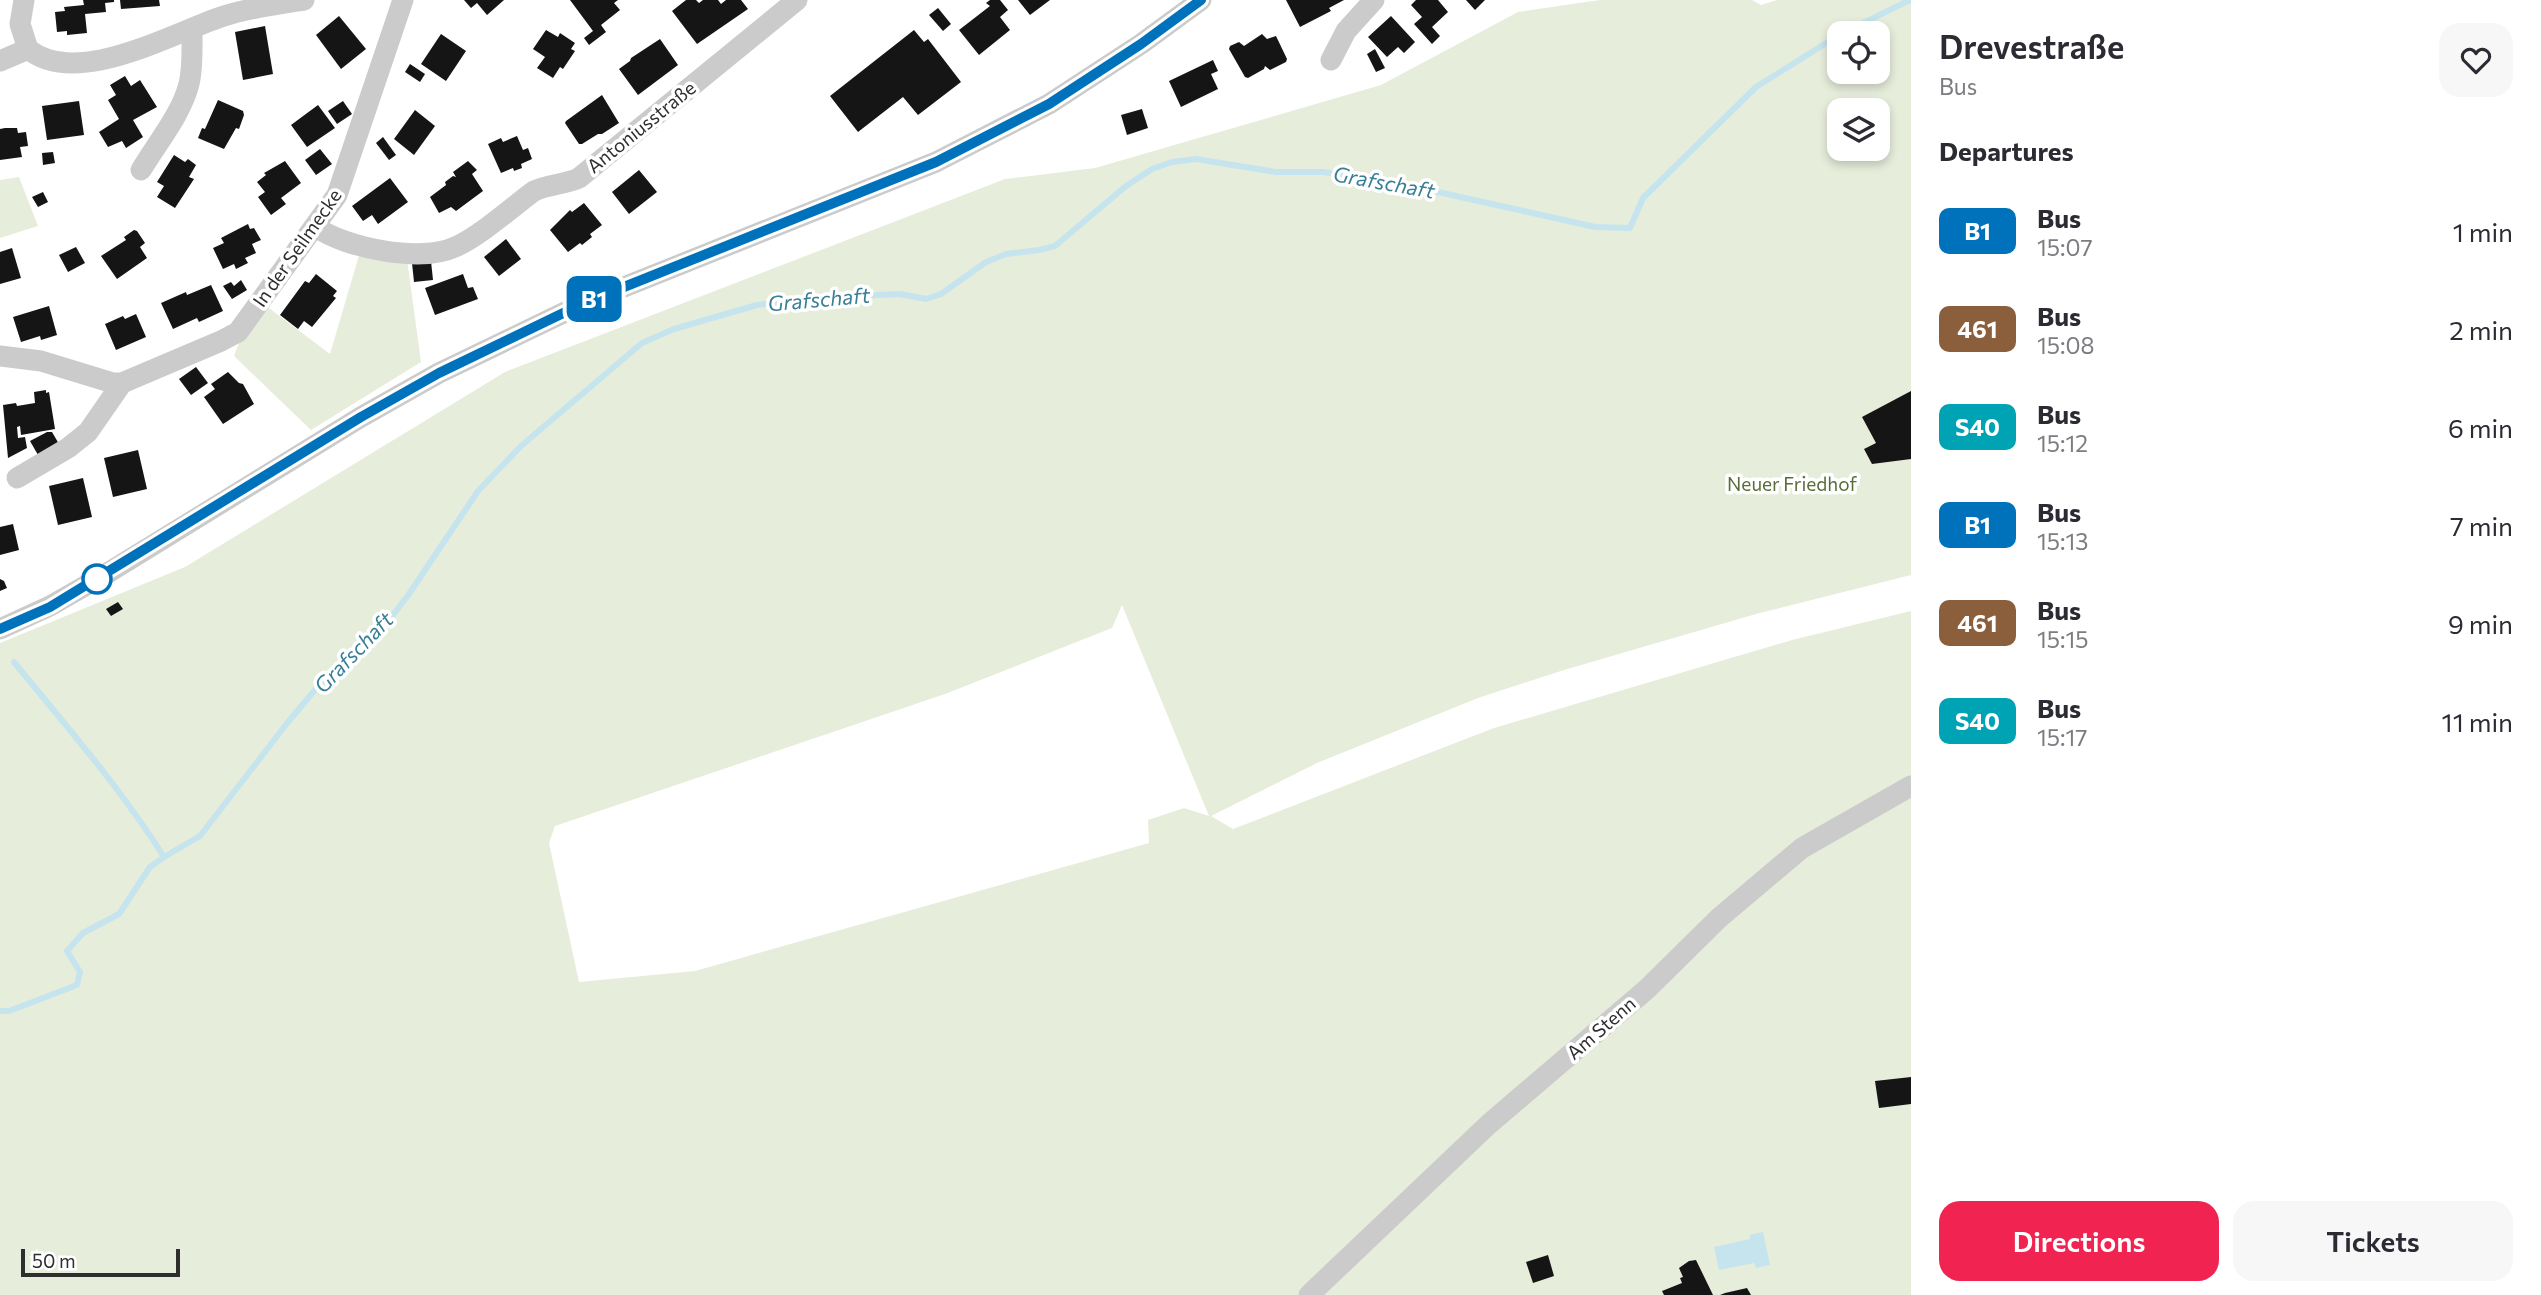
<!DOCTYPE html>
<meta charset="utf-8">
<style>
:root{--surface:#fff;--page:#f7f7f7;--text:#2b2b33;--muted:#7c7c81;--accent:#f12451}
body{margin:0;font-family:Commissioner,sans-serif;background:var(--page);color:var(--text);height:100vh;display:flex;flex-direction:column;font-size:26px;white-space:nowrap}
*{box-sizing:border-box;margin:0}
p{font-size:23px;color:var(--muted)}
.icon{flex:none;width:38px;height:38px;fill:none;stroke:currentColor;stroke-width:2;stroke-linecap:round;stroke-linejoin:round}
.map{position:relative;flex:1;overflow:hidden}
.panel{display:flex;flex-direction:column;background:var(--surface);width:630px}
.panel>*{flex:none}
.badge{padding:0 14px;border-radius:10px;font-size:24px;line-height:46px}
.tools{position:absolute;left:1827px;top:21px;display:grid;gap:14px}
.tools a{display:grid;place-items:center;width:63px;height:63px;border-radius:14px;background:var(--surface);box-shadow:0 4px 10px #0003;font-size:35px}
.scale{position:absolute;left:21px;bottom:18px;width:159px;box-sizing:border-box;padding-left:7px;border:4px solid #2e2e2e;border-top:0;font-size:19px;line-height:24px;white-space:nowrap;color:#2e2e2e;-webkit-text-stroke:5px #fff;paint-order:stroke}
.map>.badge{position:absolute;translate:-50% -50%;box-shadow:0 0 0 4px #fff}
h2{padding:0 28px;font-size:26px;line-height:63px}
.round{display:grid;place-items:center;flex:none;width:74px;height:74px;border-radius:21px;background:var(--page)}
.summary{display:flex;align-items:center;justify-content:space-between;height:119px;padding:0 28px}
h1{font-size:33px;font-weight:600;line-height:52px}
.button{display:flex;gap:14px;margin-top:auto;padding:14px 28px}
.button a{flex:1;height:80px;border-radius:21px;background:var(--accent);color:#fff;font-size:28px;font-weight:600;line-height:80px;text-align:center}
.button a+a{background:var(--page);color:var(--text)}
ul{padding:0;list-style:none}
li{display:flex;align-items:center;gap:21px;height:98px;padding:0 28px}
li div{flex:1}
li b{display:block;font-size:26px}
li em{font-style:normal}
li .badge{min-width:77px;font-weight:700;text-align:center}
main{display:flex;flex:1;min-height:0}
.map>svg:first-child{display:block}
</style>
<main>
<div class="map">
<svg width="1911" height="1295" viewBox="0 0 1911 1295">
<rect width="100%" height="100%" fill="#fff"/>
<g fill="#e7eddb" fill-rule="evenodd">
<path d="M 1600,0 L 1752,0 L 1761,5 L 1777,0 L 1911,0 L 1911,575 L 1756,614 L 1564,670 L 1478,698 L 1317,763 L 1211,816 L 1233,829 L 1494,728 L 1792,640 L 1911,611 L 1911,1295 L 0,1295 L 0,643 L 185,567 L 505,372 L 1005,179 L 1095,168 L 1381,85 L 1518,12 ZM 1839,33 L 1878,33 L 1878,72 L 1839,72 ZM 1839,110 L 1878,110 L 1878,149 L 1839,149 ZM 1122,605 L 1209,816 L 1184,808 L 1148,820 L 1149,843 L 695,971 L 579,982 L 549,843 L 555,826 L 945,694 L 1112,628 Z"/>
<path d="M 19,177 L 38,226 L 0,238 L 0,180 Z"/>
<path d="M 360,252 L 407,259 L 421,362 L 311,430 L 234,356 L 242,335 L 265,305 L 330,354 Z"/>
</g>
<path fill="#c5e4ee" d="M 1763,1232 L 1770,1265 L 1756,1268 L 1754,1263 L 1719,1270 L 1714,1247 L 1750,1239 L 1750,1235 Z"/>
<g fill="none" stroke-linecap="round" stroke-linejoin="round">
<g stroke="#c5e4ee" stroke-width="6">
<path d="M 1843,33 L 1910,0"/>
<path d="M 14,662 C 66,726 120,787 164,857"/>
<path d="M 0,1011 L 9,1011 L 77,985 L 80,972 L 67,951 L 83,933 L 119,914 L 150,867 L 164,857 L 200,836 L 288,722 L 320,684 L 383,628 L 409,594 L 478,491 L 521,446 L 642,343 L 674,329 L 757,305 L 815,298 L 900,294 L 926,299 L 941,294 L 986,262 L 1006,254 L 1039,250 L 1055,246 L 1126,186 L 1152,169 L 1172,162 L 1196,159 L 1276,172 L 1323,172 L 1393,182 L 1595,227 L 1630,228 L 1643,198 L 1756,87 L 1839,35"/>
</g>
</g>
<g fill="#151515">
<path d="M 83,0 L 114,0 L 114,2 L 105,3 L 106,12 L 85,14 L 87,33 L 67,35 L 67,31 L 57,32 L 55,12 L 65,11 L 64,7 L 84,5 Z"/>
<path d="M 120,0 L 159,0 L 160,6 L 121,9 Z"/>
<path d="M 464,0 L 504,0 L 487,15 L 477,3 L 471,8 Z"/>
<path d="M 570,0 L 618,0 L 614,3 L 620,10 L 601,25 L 606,32 L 589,45 L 584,38 L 593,31 Z"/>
<path d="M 686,0 L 696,0 L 699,3 L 703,0 L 718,0 L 721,4 L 726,0 L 741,0 L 748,9 L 697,44 L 672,11 Z"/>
<path d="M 990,0 L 1000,0 L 1008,10 L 1000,17 L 1010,30 L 979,55 L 959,30 L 990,6 L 986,3 Z"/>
<path d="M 1018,0 L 1050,0 L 1030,15 Z"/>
<path d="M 1286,0 L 1344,0 L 1329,8 L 1331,11 L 1300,27 Z"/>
<path d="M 1416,0 L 1438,0 L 1448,12 L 1432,27 L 1440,36 L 1432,44 L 1414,24 L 1422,17 L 1411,5 Z"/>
<path d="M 1466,0 L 1485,0 L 1475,10 Z"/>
<path d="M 938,8 L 951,24 L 943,31 L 929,15 Z"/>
<path d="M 339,16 L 366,49 L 341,69 L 316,35 Z"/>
<path d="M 1391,16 L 1415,42 L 1404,53 L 1398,47 L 1387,57 L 1368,37 Z"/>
<path d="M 265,26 L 273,74 L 243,80 L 235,32 Z"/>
<path d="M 546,30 L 558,37 L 560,33 L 575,43 L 571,49 L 575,51 L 563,69 L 560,67 L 553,78 L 537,68 L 545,57 L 533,49 Z"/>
<path d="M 914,30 L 924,42 L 928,39 L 961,82 L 918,115 L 903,97 L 858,132 L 830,96 Z"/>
<path d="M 441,34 L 466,51 L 446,81 L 421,64 Z"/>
<path d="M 1262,34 L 1267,39 L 1276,36 L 1287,59 L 1286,62 L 1270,70 L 1265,66 L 1264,69 L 1248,78 L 1245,77 L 1229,49 L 1230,46 L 1239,42 L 1244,46 Z"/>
<path d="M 660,39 L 678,65 L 638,95 L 619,69 L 630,61 L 631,58 Z"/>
<path d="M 1375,49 L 1385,68 L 1376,72 L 1367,54 Z"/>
<path d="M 1213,60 L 1218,71 L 1211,74 L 1218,89 L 1181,107 L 1169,81 Z"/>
<path d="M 410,64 L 425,74 L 420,82 L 405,72 Z"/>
<path d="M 125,76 L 131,86 L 140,80 L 157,107 L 133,120 L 143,137 L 126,148 L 122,141 L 108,147 L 99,132 L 119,119 L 108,100 L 116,95 L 110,85 Z"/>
<path d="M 602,95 L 619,123 L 602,134 L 598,134 L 582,144 L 579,144 L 565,123 L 566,121 Z"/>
<path d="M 218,100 L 243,111 L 244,115 L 239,129 L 236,128 L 224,149 L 198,138 L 202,128 L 205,129 Z"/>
<path d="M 79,101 L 84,135 L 47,140 L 42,106 Z"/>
<path d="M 343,101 L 352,114 L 337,124 L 328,111 Z"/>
<path d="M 318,105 L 335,128 L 307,147 L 291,125 Z"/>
<path d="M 1142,109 L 1148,128 L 1127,135 L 1121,115 Z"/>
<path d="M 415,110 L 435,126 L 414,155 L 394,139 Z"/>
<path d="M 5,128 L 17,128 L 18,133 L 26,132 L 28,146 L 20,147 L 22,157 L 0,160 L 0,129 Z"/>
<path d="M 517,136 L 523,150 L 528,148 L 532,159 L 521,164 L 522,168 L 514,171 L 513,168 L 501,173 L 488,144 L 501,138 L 503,142 Z"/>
<path d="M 383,137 L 396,155 L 389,160 L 376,143 Z"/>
<path d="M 320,149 L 332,164 L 316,175 L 305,160 Z"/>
<path d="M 53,152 L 55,163 L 43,165 L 42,153 Z"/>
<path d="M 174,155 L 185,162 L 188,159 L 196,165 L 189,177 L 194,179 L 175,208 L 157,197 L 164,186 L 157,182 Z"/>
<path d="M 285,161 L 301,183 L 281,198 L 286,204 L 271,215 L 258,197 L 265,192 L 257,182 L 266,175 L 264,173 Z"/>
<path d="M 468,161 L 477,170 L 472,174 L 483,191 L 456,211 L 451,207 L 439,213 L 430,197 L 446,185 L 445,182 L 453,176 L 456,177 L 453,172 Z"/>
<path d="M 639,170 L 657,192 L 629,214 L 612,192 Z"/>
<path d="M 390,178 L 408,202 L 378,224 L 372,215 L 363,221 L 352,206 Z"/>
<path d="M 43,192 L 48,202 L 38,207 L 32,197 Z"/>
<path d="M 584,203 L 602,225 L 590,234 L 592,237 L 582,245 L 580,243 L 568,252 L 550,230 L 570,210 L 572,212 Z"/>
<path d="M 248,224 L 250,229 L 254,228 L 261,240 L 252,244 L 256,253 L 245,258 L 248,263 L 236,269 L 234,264 L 223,269 L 213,248 L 224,243 L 221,238 Z"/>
<path d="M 134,230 L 137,231 L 145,243 L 140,247 L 147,258 L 117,279 L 101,256 L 126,240 L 124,237 Z"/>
<path d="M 506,239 L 521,259 L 499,276 L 484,257 Z"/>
<path d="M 76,247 L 85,263 L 68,272 L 59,255 Z"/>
<path d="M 12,248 L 21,278 L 0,284 L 0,252 Z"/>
<path d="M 431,261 L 433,280 L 414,282 L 412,263 Z"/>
<path d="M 316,274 L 337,291 L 333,296 L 336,298 L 312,327 L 304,321 L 298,329 L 280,315 L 305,281 L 309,283 Z"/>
<path d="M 463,274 L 468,288 L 473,287 L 478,299 L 435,315 L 425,288 Z"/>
<path d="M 241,280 L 247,290 L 232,299 L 223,286 L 231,282 L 234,286 Z"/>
<path d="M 211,285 L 223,311 L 199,322 L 197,318 L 173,329 L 161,303 L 186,292 L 187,295 Z"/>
<path d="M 49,306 L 57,335 L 41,340 L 40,336 L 21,342 L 13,317 Z"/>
<path d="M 136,314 L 146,337 L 116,350 L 105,324 L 123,316 L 125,319 Z"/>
<path d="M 196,367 L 208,383 L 191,395 L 179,379 Z"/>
<path d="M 228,372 L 239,383 L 243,384 L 254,404 L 223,424 L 204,397 L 215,389 L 211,384 Z"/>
<path d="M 46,390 L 46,393 L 49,392 L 55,429 L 21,435 L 20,426 L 17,427 L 18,438 L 25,437 L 27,448 L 8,458 L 3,405 L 16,403 L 17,406 L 35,403 L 34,392 Z"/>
<path d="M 1911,391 L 1911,459 L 1872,464 L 1864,449 L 1876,443 L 1862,417 Z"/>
<path d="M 47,432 L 52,432 L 59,444 L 38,455 L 30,441 Z"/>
<path d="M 138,450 L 147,489 L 113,497 L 104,458 Z"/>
<path d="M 83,478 L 92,517 L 58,525 L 49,486 Z"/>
<path d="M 13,524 L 19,550 L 0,555 L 0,527 Z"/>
<path d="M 0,579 L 4,581 L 7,588 L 0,591 Z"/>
<path d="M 118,602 L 123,609 L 111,616 L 106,609 Z"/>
<path d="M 1911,1077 L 1911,1104 L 1879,1108 L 1875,1081 Z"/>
<path d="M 1548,1255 L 1554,1276 L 1533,1283 L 1526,1262 Z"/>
<path d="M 1696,1260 L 1713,1295 L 1664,1295 L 1662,1291 L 1682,1283 L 1680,1278 L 1683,1277 L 1679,1268 L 1689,1261 Z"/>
<path d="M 1747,1288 L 1751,1295 L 1720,1295 L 1725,1293 Z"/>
</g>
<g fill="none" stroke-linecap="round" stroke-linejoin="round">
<g stroke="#cbcbcb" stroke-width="21">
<path d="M 24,0 L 20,24 L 28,49"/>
<path d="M 1331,60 L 1346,31 L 1374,0"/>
<path d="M 0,61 L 28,49 C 77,89 174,32 224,16 C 249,8 278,4 304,0"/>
<path d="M 141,170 C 157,143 181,115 189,84 C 193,67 192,48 192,30"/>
<path d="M 316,227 C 345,248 421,263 455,247 C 480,236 511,208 534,191 C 548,184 564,185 579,178 L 797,0"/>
<path d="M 0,356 L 41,361 L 113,383 L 122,383 L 221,341 L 238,332 L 337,195 L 403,0"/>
<path d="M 17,478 L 68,448 L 88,432 L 122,383"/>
<path d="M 0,629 L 50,606 L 106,574 L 361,417 L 439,373 L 584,303 L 936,162 L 1049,104 L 1141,44 L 1201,0"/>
<path d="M 1309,1295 L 1489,1124 L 1647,989 L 1719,918 L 1802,848 L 1911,786"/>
</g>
</g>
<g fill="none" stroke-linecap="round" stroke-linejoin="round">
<g stroke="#fff" stroke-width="16">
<path id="line" d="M 0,629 L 50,607 L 361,417 L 439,373 L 584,303 L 936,162 L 1049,104 L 1141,44 L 1201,0"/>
</g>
<use href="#line" stroke="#0072bc" stroke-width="10"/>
</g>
<circle fill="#fff" stroke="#0072bc" stroke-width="3.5" cx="97" cy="579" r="14"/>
<g text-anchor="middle" stroke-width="7" stroke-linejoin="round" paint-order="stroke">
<g font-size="19" fill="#2e2e2e" stroke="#fff">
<text transform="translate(641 127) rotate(-39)" y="7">Antoniusstraße</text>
<text transform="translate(297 248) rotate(-55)" y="7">In der Seilmecke</text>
<text transform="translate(1601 1028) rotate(-41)" y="7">Am Stenn</text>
</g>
<g font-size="19" fill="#596d38" stroke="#fff">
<text x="1792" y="491">Neuer Friedhof</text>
</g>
<g font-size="21" font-style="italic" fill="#367f96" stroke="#fff">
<text transform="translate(1384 183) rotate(10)" y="7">Grafschaft</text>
<text transform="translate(819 300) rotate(-5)" y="7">Grafschaft</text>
<text transform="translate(354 653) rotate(-46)" y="7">Grafschaft</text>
</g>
</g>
</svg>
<div class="tools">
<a><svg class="icon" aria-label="locate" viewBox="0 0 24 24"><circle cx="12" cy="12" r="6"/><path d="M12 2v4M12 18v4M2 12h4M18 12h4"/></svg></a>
<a><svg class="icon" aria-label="layers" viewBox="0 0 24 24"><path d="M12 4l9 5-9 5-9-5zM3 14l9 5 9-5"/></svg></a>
</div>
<div class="scale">50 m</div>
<b class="badge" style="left:594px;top:299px;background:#0072bc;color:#fff">B1</b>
</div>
<section class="panel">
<div class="summary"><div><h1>Drevestraße</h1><p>Bus</p></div><a class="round"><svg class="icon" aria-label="heart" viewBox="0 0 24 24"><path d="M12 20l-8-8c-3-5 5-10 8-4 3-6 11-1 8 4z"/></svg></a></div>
<h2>Departures</h2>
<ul>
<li><span class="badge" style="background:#0072bc;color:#fff">B1</span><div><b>Bus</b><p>15:07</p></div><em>1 min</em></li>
<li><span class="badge" style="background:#8b5e3c;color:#fff">461</span><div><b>Bus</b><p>15:08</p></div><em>2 min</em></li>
<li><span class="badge" style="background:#00a3b4;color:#fff">S40</span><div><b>Bus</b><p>15:12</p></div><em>6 min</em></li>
<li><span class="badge" style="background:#0072bc;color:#fff">B1</span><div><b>Bus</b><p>15:13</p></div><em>7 min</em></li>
<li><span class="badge" style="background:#8b5e3c;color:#fff">461</span><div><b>Bus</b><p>15:15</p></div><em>9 min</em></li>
<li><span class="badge" style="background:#00a3b4;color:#fff">S40</span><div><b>Bus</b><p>15:17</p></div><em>11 min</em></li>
</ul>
<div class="button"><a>Directions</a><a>Tickets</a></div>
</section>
</main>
